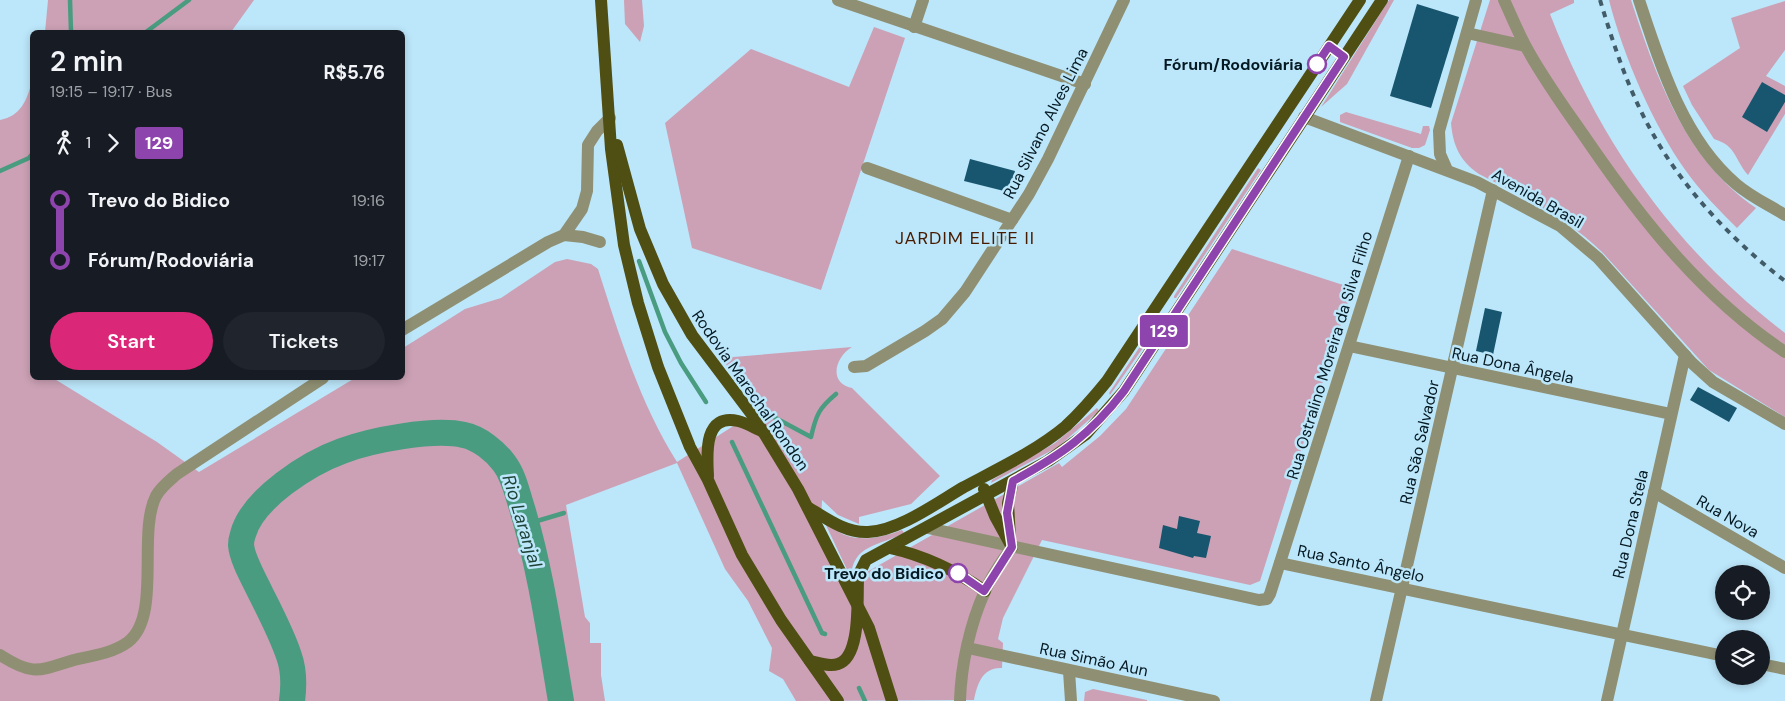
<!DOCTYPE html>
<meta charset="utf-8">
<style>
:root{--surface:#171b24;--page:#20242c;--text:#f1f3f6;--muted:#9ea1a6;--accent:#db2777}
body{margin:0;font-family:"DM Sans",sans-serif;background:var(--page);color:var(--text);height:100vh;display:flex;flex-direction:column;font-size:19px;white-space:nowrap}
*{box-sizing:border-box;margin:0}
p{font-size:16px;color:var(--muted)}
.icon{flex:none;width:28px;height:28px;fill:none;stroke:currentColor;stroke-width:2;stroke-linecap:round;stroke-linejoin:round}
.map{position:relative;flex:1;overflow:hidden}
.panel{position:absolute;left:30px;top:30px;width:375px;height:350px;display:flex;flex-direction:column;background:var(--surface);border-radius:8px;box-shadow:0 2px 8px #0003}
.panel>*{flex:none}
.badge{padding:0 10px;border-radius:4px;font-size:18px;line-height:32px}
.fabs{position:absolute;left:1715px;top:565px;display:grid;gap:10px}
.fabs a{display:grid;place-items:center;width:55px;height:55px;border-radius:50%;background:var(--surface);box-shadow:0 2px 8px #0003;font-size:25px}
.map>.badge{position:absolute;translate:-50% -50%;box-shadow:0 0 0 2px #fff}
.legs{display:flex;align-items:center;gap:8px;height:55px;padding:0 20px;font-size:16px}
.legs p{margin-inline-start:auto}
.overview{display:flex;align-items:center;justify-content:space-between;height:85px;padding:0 20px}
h1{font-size:28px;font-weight:600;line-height:38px}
.action{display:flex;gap:10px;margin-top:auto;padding:10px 20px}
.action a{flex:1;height:58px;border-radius:30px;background:var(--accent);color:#fff;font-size:20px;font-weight:600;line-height:58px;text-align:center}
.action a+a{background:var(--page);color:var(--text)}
ul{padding:0 20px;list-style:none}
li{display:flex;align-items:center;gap:18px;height:60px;font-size:19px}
li i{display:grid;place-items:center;width:8px;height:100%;margin:0 6px;background:currentColor}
li i::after{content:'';width:12px;height:12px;margin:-6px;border:4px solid;border-radius:50%;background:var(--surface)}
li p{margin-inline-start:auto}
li:first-child i{background:linear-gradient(#0000 50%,currentColor 0)}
li:last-child i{background:linear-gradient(currentColor 50%,#0000 0)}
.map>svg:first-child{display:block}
</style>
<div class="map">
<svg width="1785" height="701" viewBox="0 0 1785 701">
<rect width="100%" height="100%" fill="#bce6fa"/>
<g fill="#cca1b5">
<path d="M 48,0 L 254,0 L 231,32 L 45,32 Z"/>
<path d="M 624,0 L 642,0 L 644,26 L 640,42 L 625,24 Z"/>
<path d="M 1389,0 L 1394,0 L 1347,84 L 1321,107 Z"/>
<path d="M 1490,0 L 1574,0 L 1574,3 L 1550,14 C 1600,143 1675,249 1785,333 L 1785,417 L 1709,370 L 1603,253 C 1568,218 1523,197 1479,174 C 1460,161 1453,146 1451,123 Z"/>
<path d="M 1609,0 L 1631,0 C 1657,79 1685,159 1756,208 L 1737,228 C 1719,210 1701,192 1686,171 C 1653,125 1623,55 1609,0 Z"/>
<path d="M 1785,1 L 1785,50 L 1766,76 L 1785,86 L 1785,114 L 1748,175 C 1734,159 1737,146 1714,139 L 1692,105 L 1683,86 L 1740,48 L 1731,18 Z"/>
<path d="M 874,27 L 905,38 L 821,290 L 692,248 L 665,123 L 751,49 L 849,87 Z"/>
<path d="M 32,81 L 32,378 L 53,378 L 157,442 L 199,472 L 355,378 L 402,378 L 403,348 L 465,309 L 501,298 L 555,262 L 567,259 L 591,264 L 598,269 C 619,335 640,403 677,462 L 760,409 L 721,358 L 852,347 C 835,357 828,383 852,388 L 940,476 L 911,504 L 859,517 L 859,524 L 838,515 L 822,500 L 821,522 L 851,581 L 1059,463 L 1062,467 L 1100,436 L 1126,409 L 1232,249 L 1340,284 L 1353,286 L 1260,581 L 1250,585 L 1042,540 L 1003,618 L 998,639 L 1003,643 L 1002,668 C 982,667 977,685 974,700 L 796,701 L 783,679 L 769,671 L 772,648 L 748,601 L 725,569 L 677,463 L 566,505 L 585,617 L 590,623 L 590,643 L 601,643 L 601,675 L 605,701 L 0,701 L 0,120 C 21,116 27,100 32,81 Z"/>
<path d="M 1346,112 L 1421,134 L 1423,126 L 1429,126 L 1430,130 L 1425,145 L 1419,148 L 1412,148 L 1340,122 L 1340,115 Z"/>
<path d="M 1258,168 L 1261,170 L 1176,298 L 1174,298 L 1174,296 Z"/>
<path d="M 1151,330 L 1153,330 L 1154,332 L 1110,395 L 1109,393 Z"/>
<path d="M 1097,408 L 1099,411 L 1058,447 L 991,483 L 992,480 L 1055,443 Z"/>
<path d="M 824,521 C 847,544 873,541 902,530 L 904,533 C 880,546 852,544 851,578 Z"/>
<path d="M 1093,689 L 1147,700 L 1147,701 L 1084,701 L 1085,692 Z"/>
</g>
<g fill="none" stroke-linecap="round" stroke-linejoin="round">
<g stroke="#4a9c80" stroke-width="4.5">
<path d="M 70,0 L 71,32"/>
<path d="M 146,32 L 189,0"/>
<path d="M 0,171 L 29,158 L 32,154"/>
<path d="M 639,261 L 665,332 L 681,363 L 706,402"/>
<path d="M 756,401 L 768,414 L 811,437 C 816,415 819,408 836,394"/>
<path d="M 732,442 L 822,633 L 825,634"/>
<path d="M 527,524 L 564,513"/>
<path d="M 859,688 L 865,701"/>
</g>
<path stroke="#4a9c80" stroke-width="26" d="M 292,701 C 294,686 294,670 289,656 C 282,635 271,614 261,594 C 255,581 242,559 241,545 C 241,542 242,537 243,534 C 253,498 309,463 342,451 C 371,440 434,428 464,435 C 479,438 495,451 504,463 C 514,476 517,493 522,508 C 541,571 550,637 561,701"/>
</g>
<g fill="#17566e">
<path d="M 1417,4 L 1459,17 L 1431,108 L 1390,96 Z"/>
<path d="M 1762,82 L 1785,95 L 1785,102 L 1767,132 L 1742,117 Z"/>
<path d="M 970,159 L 1015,171 L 1012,184 L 1004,191 L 964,181 Z"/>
<path d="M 1485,308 L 1502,312 L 1493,355 L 1476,351 Z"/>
<path d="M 1698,387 L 1737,408 L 1729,422 L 1690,400 Z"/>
<path d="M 1179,516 L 1200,521 L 1197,533 L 1211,536 L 1206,558 L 1194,556 L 1193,558 L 1159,548 L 1163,525 L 1177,529 Z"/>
</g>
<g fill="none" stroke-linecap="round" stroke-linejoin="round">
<g stroke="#8f9073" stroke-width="12">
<path d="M 838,0 L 1085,84"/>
<path d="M 1504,0 C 1511,15 1517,30 1525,45 C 1543,79 1567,111 1589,143 C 1644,223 1704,298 1785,352"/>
<path d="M 1639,0 C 1660,64 1683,139 1736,184 C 1751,197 1769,205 1785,215"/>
<path d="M 914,27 L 923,0"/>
<path d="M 1467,33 L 1525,46"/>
<path d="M 1304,117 L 1477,182 L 1560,226 L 1598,258 L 1692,363 L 1713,382 L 1785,424"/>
<path d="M 867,168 L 1012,220"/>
<path d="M 1447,170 L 1440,154 L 1439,131 L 1476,0"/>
<path d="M 564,235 L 583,237 L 600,242"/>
<path d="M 402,330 L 548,242 L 564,235 L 582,209 L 587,191 L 588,145 L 597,131 L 610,118"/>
<path d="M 1349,346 L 1671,414"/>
<path d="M 854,367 L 866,366 L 925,331 L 942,319 L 965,292 L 1029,194 L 1048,159 L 1124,0"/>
<path d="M 1654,492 L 1785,568"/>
<path d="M 928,528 L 1259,600 L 1267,599 L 1270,594 L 1409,156"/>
<path d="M 1280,563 L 1724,656"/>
<path d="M 968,648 L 1214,701"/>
<path d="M 0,655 C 33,676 38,671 74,660 C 92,656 113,653 128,642 C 162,616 137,533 156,496 C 161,487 169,481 177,474 L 323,378"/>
<path d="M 1761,664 L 1785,669"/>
<path d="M 1069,671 L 1071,701"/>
<path d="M 960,701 C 961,665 970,624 985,591 C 992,575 1002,561 1012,547"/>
<path d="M 1376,701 L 1493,190"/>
<path d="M 1607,701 L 1685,355"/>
</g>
<g stroke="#4f4f14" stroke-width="12">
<path d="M 601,0 L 611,149 L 624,245 L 638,303 L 658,367 L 690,447 L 708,480 L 742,555 L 781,620 L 838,701"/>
<path d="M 617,145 L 640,229 L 663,284 L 692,335 L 756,420 L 798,489 L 869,628 L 892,701"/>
<path d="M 708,476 C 707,455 703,413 738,421 C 747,423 756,429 764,432"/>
<path d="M 984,489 L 995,516 L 1012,547"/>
<path d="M 809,508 C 827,519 846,533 868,532 C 899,531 938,502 964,487 C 998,469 1036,451 1066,426 C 1081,412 1094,397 1107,381 L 1360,0"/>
<path d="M 1010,538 L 1008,503 L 1013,481"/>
<path d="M 890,548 C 926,556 955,570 985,591"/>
<path d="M 810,661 C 819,663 829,667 838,664 C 861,657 857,600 858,580 L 860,572 L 866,560 L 1048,461 L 1086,434 L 1124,391 L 1382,0"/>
</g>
<path stroke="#415c68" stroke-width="4" stroke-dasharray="6 6" stroke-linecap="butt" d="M 1600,0 C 1614,46 1629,92 1653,134 C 1684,190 1734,242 1785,281"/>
</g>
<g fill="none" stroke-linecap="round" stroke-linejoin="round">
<g stroke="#fff" stroke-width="11">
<path id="line-1" d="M 958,573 L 984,591 L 1012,547 L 1007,513 L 1013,481 C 1061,455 1090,435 1124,391 L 1344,57 L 1329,46 L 1317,64"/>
</g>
<use href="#line-1" stroke="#8e44ad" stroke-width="8"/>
</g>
<g fill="#fff" stroke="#8e44ad" stroke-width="2.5">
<circle cx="1317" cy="64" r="9"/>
<circle cx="958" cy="573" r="9"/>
</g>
<g text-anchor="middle" stroke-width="5" stroke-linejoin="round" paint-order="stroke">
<g font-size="16" font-weight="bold" fill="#051922" stroke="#bce6fa" text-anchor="end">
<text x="1303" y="70">Fórum/Rodoviária</text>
<text x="944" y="579">Trevo do Bidico</text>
</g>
<g font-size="16" fill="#051922" stroke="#bce6fa">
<text transform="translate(1045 123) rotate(-63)" y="6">Rua Silvano Alves Lima</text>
<text transform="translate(1538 198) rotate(30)" y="6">Avenida Brasil</text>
<text transform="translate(1329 355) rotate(-73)" y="6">Rua Ostralino Moreira da Silva Filho</text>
<text transform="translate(1513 365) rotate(12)" y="6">Rua Dona Ângela</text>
<text transform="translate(751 390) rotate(55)" y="6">Rodovia Marechal Rondon</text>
<text transform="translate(1419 442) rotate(-77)" y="6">Rua São Salvador</text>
<text transform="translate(1728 516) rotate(30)" y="6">Rua Nova</text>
<text transform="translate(1630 524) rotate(-77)" y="6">Rua Dona Stela</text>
<text transform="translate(1361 563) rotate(12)" y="6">Rua Santo Ângelo</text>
<text transform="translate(1094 659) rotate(12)" y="6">Rua Simão Aun</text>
</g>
<g font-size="18" letter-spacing="1" fill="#481b00" stroke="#bce6fa">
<text x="965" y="244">JARDIM ELITE II</text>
</g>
<g font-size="18" font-style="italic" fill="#1d4235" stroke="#bce6fa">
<text transform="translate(522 521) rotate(73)" y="6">Rio Laranjal</text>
</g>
</g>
</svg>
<div class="fabs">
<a><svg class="icon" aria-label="locate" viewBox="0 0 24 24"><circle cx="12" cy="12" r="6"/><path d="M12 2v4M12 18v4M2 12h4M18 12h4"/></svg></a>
<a><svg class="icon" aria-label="layers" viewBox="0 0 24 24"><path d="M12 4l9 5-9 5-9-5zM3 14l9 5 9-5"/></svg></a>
</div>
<b class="badge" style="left:1164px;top:331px;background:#8e44ad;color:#fff">129</b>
<section class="panel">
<div class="overview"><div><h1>2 min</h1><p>19:15 – 19:17 · Bus</p></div><b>R$5.76</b></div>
<div class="legs"><svg class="icon" aria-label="walk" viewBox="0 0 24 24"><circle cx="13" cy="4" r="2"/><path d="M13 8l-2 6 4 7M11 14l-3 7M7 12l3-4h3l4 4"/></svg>1<svg class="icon" aria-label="forward" viewBox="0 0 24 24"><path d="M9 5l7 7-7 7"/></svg><b class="badge" style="background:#8e44ad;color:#fff">129</b></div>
<ul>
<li><i style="color:#8e44ad"></i><b>Trevo do Bidico</b><p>19:16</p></li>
<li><i style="color:#8e44ad"></i><b>Fórum/Rodoviária</b><p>19:17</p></li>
</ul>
<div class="action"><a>Start</a><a>Tickets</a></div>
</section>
</div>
